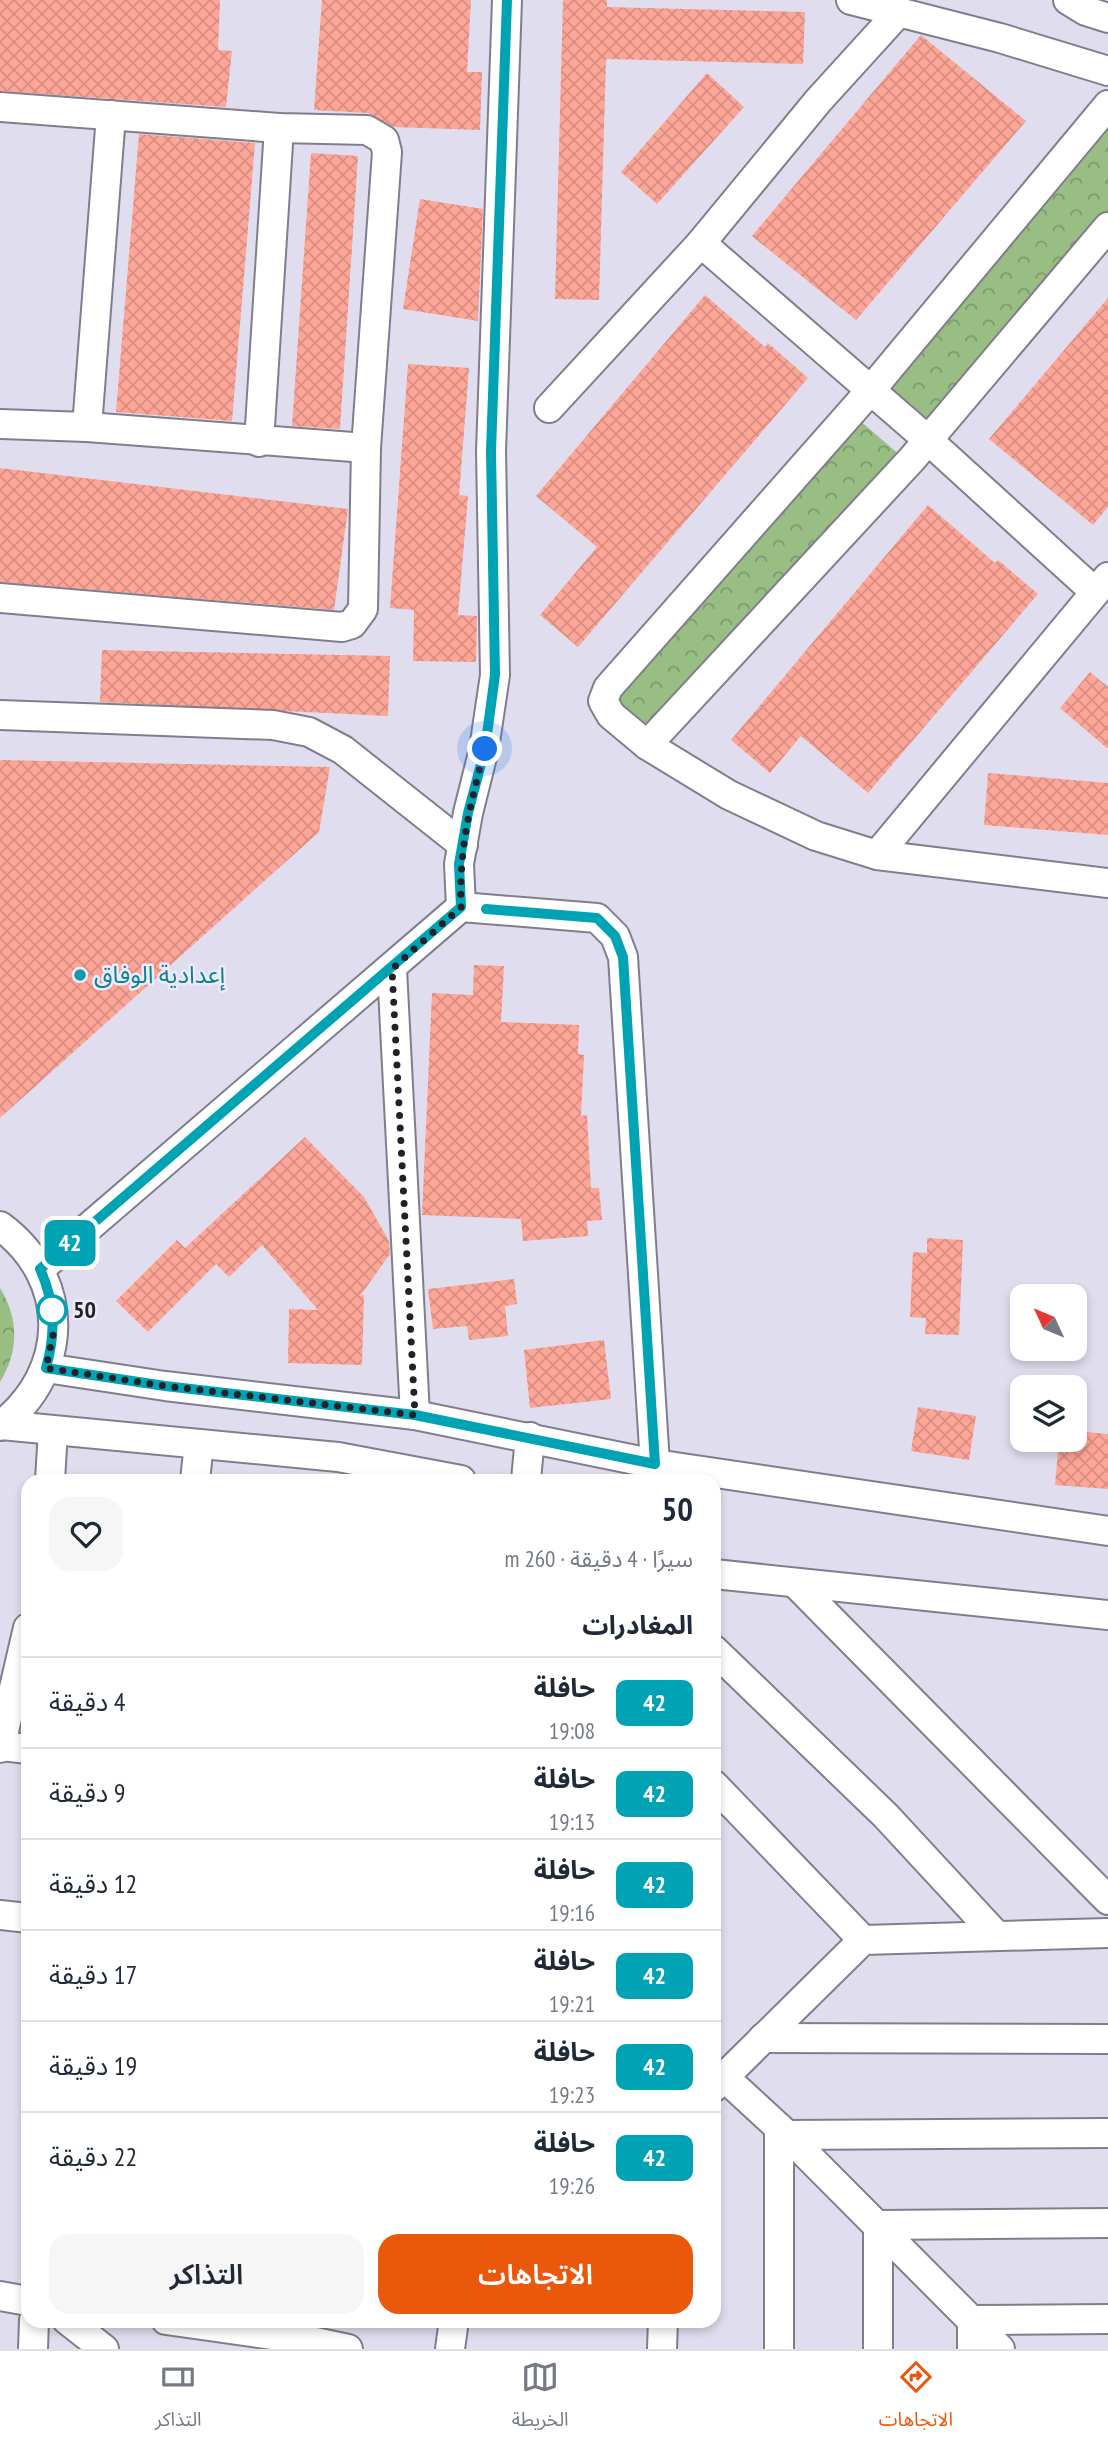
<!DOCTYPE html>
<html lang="ar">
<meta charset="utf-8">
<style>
:root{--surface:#fff;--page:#f6f6f7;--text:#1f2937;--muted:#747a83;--line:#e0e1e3;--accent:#ea580c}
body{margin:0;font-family:"PT Sans Narrow","Noto Sans Arabic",sans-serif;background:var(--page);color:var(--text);direction:rtl;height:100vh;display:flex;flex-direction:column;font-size:26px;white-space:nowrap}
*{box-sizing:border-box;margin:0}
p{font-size:23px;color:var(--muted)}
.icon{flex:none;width:38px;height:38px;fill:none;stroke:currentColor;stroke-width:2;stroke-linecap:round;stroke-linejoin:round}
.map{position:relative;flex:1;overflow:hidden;direction:ltr}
.sheet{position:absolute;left:21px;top:1474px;width:700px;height:854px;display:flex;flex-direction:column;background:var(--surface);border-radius:21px;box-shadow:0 4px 10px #0003;direction:rtl}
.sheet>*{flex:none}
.badge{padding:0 14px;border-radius:10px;font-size:24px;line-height:46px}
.needle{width:46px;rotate:314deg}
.controls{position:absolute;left:1010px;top:1284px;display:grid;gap:14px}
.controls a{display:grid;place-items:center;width:77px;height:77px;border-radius:14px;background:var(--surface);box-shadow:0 4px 10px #0003;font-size:35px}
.you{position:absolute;width:35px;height:35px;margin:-18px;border:5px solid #fff;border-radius:50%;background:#1a73e8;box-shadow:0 0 0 10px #1a73e833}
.map>.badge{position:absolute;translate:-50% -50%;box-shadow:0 0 0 4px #fff}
h2{padding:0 28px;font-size:26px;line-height:63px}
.round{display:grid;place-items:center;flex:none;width:74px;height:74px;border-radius:21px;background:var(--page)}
.head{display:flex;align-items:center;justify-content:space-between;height:119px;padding:0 28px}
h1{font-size:33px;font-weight:600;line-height:52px}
.button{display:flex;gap:14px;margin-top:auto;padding:14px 28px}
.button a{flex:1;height:80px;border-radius:21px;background:var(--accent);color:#fff;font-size:28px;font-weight:600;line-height:80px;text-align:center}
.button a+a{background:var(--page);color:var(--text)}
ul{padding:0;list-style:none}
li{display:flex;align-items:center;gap:21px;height:91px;padding:0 28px;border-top:2px solid var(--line)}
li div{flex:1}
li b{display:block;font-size:26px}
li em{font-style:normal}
li .badge{min-width:77px;font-weight:700;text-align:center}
.tabs{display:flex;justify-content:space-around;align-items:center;height:98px;border-top:2px solid var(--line);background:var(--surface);font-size:19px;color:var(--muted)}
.tabs a{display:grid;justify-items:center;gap:4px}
.tabs .on{color:var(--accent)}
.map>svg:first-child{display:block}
</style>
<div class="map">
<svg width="1108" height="2349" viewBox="0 0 1108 2349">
<defs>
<pattern id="park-crowns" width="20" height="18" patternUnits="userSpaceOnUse" patternTransform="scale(1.75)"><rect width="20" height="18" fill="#98be84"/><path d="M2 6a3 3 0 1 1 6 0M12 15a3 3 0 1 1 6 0" fill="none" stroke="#7c9a6c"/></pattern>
<pattern id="building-cross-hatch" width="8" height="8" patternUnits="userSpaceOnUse" patternTransform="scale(1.75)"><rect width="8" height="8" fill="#fda597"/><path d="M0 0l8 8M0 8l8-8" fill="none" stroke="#d98e82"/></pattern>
</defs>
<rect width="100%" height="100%" fill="#e0deee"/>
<g fill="url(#park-crowns)">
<path d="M 1108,122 L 1108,212 L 938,430 L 884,382 Z"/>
<path d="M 858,419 L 909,463 L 647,734 L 610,701 Z"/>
<path d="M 0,1288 C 19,1319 19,1351 0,1382 Z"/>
</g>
<g fill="url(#building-cross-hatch)">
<path d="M 0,0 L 220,0 L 218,50 L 232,51 L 226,107 L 0,91 Z"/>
<path d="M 322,0 L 471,0 L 467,72 L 482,72 L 480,130 L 394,127 L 368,113 L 314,110 Z"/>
<path d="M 563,0 L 607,0 L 607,7 L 805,12 L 803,64 L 606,59 L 599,300 L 555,299 Z"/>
<path d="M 921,35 L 1026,121 L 856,320 L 752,236 Z"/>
<path d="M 707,73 L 744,107 L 657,204 L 621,172 Z"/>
<path d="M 139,134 L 255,143 L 232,421 L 116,412 Z"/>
<path d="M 311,153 L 358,156 L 340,429 L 292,426 Z"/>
<path d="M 420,199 L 483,209 L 478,321 L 403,309 Z"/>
<path d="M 705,295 L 765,347 L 768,343 L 808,378 L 578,647 L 540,615 L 597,547 L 536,496 Z"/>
<path d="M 1108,298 L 1108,507 L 1093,525 L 989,439 Z"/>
<path d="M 408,364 L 469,368 L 459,495 L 468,496 L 458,615 L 477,616 L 476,662 L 413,661 L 414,610 L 390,608 Z"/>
<path d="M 0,468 L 348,509 L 334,610 L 0,582 Z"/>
<path d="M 928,505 L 995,563 L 998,560 L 1038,594 L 868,793 L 801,736 L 770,773 L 731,740 Z"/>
<path d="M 102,650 L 390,656 L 388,716 L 100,702 Z"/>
<path d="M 1090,672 L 1108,687 L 1108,749 L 1060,708 Z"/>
<path d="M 0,760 L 330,767 L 319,832 L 0,1118 Z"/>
<path d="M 988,773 L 1108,783 L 1108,835 L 984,825 Z"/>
<path d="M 474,965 L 504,966 L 501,1022 L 579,1025 L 578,1054 L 584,1055 L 581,1116 L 587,1115 L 591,1188 L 599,1188 L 602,1220 L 587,1221 L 588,1236 L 523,1241 L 521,1219 L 422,1215 L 432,993 L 473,995 Z"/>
<path d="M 305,1137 L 364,1197 L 389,1241 L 390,1254 L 360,1296 L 364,1295 L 362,1365 L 288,1363 L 289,1309 L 318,1310 L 262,1245 L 229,1277 L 216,1264 L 148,1332 L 116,1301 L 177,1240 L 185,1248 Z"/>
<path d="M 927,1238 L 963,1240 L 959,1335 L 925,1334 L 926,1318 L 910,1317 L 913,1252 L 927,1253 Z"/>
<path d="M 514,1279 L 517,1304 L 505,1306 L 508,1336 L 469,1340 L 467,1326 L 433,1329 L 428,1289 Z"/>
<path d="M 604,1340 L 611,1399 L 530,1408 L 524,1350 Z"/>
<path d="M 918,1407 L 976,1416 L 969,1460 L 911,1451 Z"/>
<path d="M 1074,1431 L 1108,1434 L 1108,1489 L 1055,1485 L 1059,1440 L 1074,1440 Z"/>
</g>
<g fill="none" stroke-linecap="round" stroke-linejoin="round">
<g stroke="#807e8c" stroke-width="32">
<g id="minor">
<path d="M 851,0 L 1000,38 L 1108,71"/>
<path d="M 1068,0 L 1086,11 L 1108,18"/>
<path d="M 1108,105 L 870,391 L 608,688 L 603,701 L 611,715 L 647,745 L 729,795 L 816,836 L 877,855 L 1108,883"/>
<path d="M 0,107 L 279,128 L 367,130 L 384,140 L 387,152 L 366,448 L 363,609 L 352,624 L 342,627 L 0,598"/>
<path d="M 701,243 L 928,440 L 1095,592"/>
<path d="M 549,408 L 701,243 L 818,101 L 898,13"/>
<path d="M 0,424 L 87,427 L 366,448"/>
<path d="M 87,427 L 111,115"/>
<path d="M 259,442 L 279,128"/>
<path d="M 0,715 L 273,725 L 309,732 L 343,750 L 463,845"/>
<path d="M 647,745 L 912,459 L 1108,227"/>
<path d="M 877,855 L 1108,577"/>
<path d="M 461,907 L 459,864 L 468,813 L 484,749 L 495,675 L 491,451 L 507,0"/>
<path d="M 392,969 L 415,1415"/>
<path d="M 0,1226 C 72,1279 70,1372 0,1426"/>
<path d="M 40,1269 L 461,907 L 597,918 L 615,936 L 623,957 L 656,1480"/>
<path d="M 46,1368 L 165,1386 L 415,1415 L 655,1464 L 1108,1531"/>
<path d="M 1,1425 L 338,1457 L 461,1480"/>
<path d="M 50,1480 L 53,1431"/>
<path d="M 195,1480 L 199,1444"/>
<path d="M 526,1480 L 530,1437"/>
<path d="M 714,1574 L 1108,1615"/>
<path d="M 795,1583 L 1108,1900"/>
<path d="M 714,1650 L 886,1816 L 997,1936"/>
<path d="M 0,1746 L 28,1749"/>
<path d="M 0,1748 L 28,1628"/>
<path d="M 714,1785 L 863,1940"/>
<path d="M 0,1915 L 28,1918"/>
<path d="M 763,2038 L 1108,2039"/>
<path d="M 724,2077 L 787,2135 L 1000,2349"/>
<path d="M 714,2087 L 863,1940 L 1108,1933"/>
<path d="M 787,2135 L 1108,2133"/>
<path d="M 0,2296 L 28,2301"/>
<path d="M 67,2320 L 104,2349"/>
<path d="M 166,2320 L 301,2339 L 348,2349"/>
<path d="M 33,2349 L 34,2320"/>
<path d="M 450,2349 L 454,2320"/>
<path d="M 662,2349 L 663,2320"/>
<path d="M 779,2349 L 779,2128"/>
<path d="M 878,2349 L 878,2225 L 1108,2223"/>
<path d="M 972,2349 L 972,2320 L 1108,2319"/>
</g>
</g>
<use href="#minor" stroke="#fff" stroke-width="28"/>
</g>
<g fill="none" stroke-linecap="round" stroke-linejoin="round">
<g stroke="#fff" stroke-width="16">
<path id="line" d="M 486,909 L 597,918 L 615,936 L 623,957 L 655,1464 L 415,1415 L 165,1386 L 46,1368 C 56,1333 55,1302 40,1269 L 461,907 L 459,864 L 468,813 L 485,749 L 495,675 L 491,451 L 507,0"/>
</g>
<use href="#line" stroke="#00a3b4" stroke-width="10"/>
<path stroke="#222127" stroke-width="7" stroke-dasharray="0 12.6" d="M 52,1310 L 53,1335 L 46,1368 L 165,1386 L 415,1415 L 392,969 L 461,907 C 459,848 470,805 485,749"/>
</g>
<circle fill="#0f9aa8" stroke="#edebfb" stroke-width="2.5" cx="80" cy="975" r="7"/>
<circle fill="#fff" stroke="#00a3b4" stroke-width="3.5" cx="52" cy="1310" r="14"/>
<g text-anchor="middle" stroke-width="5" stroke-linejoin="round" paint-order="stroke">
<g font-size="24" fill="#0d838f" stroke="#edebfb" text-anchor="start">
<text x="94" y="983">إعدادية الوفاق</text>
</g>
<g font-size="24" font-weight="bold" fill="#222127" stroke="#edebfb" text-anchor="start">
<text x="73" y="1318">50</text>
</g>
</g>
</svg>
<div class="controls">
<a><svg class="needle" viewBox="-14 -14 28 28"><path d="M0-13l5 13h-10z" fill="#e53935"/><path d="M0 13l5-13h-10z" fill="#747a83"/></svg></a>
<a><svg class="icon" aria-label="layers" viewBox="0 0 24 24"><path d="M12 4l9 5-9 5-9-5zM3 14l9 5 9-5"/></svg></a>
</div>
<div class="you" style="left:485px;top:749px"></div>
<b class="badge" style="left:70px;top:1243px;background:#00a3b4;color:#fff">42</b>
<section class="sheet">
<div class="head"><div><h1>50</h1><p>سيرًا · 4 دقيقة · 260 m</p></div><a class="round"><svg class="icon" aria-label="heart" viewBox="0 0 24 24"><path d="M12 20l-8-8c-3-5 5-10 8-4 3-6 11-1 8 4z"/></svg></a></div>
<h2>المغادرات</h2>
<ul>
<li><span class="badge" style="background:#00a3b4;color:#fff">42</span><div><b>حافلة</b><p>19:08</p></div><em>4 دقيقة</em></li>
<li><span class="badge" style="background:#00a3b4;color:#fff">42</span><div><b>حافلة</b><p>19:13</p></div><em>9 دقيقة</em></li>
<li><span class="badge" style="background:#00a3b4;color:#fff">42</span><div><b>حافلة</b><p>19:16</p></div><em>12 دقيقة</em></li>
<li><span class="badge" style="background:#00a3b4;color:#fff">42</span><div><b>حافلة</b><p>19:21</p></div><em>17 دقيقة</em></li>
<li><span class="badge" style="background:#00a3b4;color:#fff">42</span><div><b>حافلة</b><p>19:23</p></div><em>19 دقيقة</em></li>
<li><span class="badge" style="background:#00a3b4;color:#fff">42</span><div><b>حافلة</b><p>19:26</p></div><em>22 دقيقة</em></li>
</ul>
<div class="button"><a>الاتجاهات</a><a>التذاكر</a></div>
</section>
</div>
<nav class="tabs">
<a class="on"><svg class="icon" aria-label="directions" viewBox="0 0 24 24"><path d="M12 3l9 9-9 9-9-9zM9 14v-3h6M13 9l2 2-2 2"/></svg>الاتجاهات</a>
<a><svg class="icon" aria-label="map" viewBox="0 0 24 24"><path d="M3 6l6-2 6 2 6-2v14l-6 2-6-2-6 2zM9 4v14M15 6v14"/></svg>الخريطة</a>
<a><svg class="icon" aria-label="tickets" viewBox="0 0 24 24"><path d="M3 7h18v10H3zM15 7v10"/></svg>التذاكر</a>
</nav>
